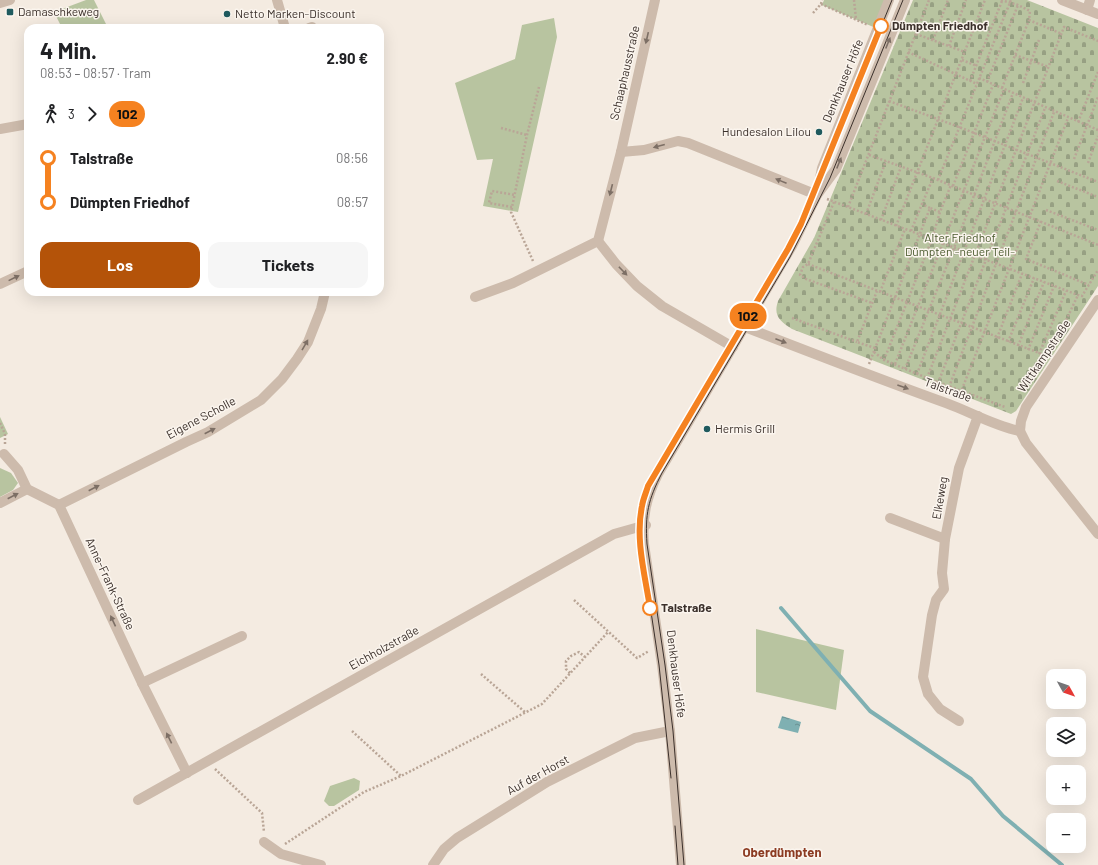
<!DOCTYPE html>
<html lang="de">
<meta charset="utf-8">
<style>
:root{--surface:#fff;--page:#f6f6f6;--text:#202124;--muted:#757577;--accent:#b45309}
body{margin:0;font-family:Barlow,sans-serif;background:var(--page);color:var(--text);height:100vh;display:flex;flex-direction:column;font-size:15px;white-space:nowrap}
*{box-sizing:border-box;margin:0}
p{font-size:13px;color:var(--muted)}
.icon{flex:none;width:22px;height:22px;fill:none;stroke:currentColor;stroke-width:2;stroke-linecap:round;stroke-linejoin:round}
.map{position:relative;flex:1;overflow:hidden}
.sheet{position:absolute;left:24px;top:24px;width:360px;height:272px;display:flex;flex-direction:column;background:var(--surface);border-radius:12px;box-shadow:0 4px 16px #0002}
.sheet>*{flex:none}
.badge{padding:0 8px;border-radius:13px;font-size:14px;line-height:26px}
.needle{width:26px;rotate:130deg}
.buttons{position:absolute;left:1046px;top:669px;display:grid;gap:8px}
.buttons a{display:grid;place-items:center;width:40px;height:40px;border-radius:8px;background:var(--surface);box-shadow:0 4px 16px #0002;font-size:20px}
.map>.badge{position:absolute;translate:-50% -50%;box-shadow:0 0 0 2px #fff}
.legs{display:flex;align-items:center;gap:6px;height:44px;padding:0 16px;font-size:13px}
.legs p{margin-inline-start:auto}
.head{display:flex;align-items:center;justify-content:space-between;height:68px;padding:0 16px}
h1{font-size:22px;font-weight:700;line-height:30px}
.action{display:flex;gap:8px;margin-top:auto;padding:8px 16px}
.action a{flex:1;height:46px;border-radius:12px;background:var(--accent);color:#fff;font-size:16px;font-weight:700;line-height:46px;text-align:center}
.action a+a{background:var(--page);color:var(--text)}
ul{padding:0 16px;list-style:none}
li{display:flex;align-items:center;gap:14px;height:44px;font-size:15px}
li i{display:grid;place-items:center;width:6px;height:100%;margin:0 5px;background:currentColor}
li i::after{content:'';width:10px;height:10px;margin:-5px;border:3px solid;border-radius:50%;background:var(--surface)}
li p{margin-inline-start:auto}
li:first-child i{background:linear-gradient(#0000 50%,currentColor 0)}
li:last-child i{background:linear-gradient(currentColor 50%,#0000 0)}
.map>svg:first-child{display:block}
</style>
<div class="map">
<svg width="1098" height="865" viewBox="0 0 1098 865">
<defs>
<pattern id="cemetery-stones" width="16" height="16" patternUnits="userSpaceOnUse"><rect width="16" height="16" fill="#b8c4a0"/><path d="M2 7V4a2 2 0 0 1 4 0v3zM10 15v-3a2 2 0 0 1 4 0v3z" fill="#97a083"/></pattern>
<pattern id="water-ripples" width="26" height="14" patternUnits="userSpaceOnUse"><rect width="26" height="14" fill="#7fb0b2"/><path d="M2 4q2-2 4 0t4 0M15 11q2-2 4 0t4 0" fill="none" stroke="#699091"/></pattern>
</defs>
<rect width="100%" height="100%" fill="#f4ebe1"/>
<path fill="url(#cemetery-stones)" d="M 913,0 L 1027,0 L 1098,28 L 1098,286 L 1016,411 L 1011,414 L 792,329 C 780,321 773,316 778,301 L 814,238 Z"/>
<g fill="#b8c4a0">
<path d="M 86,0 L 94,0 L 108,28 L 62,28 L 54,12 Z"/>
<path d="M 824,0 L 888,0 L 878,29 L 822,5 Z"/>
<path d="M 554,18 L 557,37 L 518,212 L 483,206 L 493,159 L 477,160 L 455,83 L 515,59 L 522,25 Z"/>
<path d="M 0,417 L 8,434 L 0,438 Z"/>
<path d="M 0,468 L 11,473 L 18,483 L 13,490 L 0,497 Z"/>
<path d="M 756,629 L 844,650 L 836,710 L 756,692 Z"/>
<path d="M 354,778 L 360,781 L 359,790 L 334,806 L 329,806 L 324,801 L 330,786 Z"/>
</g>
<path fill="url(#water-ripples)" d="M 782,716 L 801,722 L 798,733 L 778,728 Z"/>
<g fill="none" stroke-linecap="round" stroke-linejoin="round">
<path stroke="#7fb0b2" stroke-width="4" d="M 781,608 L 870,711 L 971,779 L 1003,816 L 1062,865"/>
<g stroke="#b9a596" stroke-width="2.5" stroke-dasharray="2 2" stroke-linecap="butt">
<path d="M 854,0 L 856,19"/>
<path d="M 1001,0 L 1018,5 L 1030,11 L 1029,20 L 1062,34"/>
<path d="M 821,4 L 868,25"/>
<path d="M 813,13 L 821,4 L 822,0"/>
<path d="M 916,34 L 965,52"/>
<path d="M 933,40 L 948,0"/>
<path d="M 949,46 L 966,0"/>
<path d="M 908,52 L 977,84"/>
<path d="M 1015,55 L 1049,67"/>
<path d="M 962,60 L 977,66"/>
<path d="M 979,78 L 1098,130"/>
<path d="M 970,81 L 1002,1"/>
<path d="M 987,82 L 1018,5"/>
<path d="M 1023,83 L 1039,40"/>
<path d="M 1002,88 L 1029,20"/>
<path d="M 889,101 L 959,127 L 1098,182"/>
<path d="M 1078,122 L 1098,72"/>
<path d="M 501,128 L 527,135"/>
<path d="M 869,155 L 933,178 L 1098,245"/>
<path d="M 1074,159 L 1098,97"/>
<path d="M 1088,163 L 1098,136"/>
<path d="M 938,180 L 1011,0"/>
<path d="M 1057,181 L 1098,197"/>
<path d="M 953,186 L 993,85"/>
<path d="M 827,199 L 1078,295 L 1082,296 L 1098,270"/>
<path d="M 834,202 L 808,264 L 803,267 L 800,275 L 806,279 L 872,303"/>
<path d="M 512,207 L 489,203 L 492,191 L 515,195"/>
<path d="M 848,207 L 929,0"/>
<path d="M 930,208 L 922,204 L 933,178"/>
<path d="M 1046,210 L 1098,230"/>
<path d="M 866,214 L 886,161"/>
<path d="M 881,220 L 901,167"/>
<path d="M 1041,221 L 1026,259 L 1089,285"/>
<path d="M 896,226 L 985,0"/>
<path d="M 911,231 L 922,204"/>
<path d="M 533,261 L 511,212 L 527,135 L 539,87"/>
<path d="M 808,264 L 1047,356"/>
<path d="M 880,292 L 905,229"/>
<path d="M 792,318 L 857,342"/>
<path d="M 1061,331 L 1078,295"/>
<path d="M 997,338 L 1022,274"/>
<path d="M 1008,342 L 1034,278"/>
<path d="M 1018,346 L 1044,282"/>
<path d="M 875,348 L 857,342 L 877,291"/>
<path d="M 1028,350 L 1054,286"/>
<path d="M 874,352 L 884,360 L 927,378 L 1005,407"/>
<path d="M 1039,354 L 1066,291"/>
<path d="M 884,360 L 932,239 L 940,212"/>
<path d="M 869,364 L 930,208 L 940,212 L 951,185"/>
<path d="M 895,364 L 1004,89"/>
<path d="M 905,369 L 954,248 L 1013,93"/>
<path d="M 917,374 L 1023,98"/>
<path d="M 927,378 L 1064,27 L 1098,41"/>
<path d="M 938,383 L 1045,108"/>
<path d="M 949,387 L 1054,112"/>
<path d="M 959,397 L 1068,118"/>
<path d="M 0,423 L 5,434 L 5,444"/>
<path d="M 574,600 L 637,658 L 649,651"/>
<path d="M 570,673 L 566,669 L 566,661 L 571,656 L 579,652 L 585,657"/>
<path d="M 481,674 L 526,713"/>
<path d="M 352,731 L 401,776"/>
<path d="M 215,769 L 262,813 L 264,832"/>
<path d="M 285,844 L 364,792 L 401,776 L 542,704 L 608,632"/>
</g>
<g stroke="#cdbbac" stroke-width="10">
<path d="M 277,0 L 285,28"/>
<path d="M 1062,0 L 1098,14"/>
<path d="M 0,3 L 10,0"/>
<path d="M 1087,10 L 1090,0"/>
<path d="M 309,28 L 312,27"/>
<path d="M 0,129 L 28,124"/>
<path d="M 621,152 L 644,150 L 678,141 L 688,143 L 817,195"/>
<path d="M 817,193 L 822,168 L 889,0"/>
<path d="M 598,241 L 616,264 L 637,286 L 662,306 L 733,347"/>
<path d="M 0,284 L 28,271"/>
<path d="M 475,297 L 513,283 L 598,241 L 621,152 L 655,0"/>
<path d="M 745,327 C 812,353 879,379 946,403 C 971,412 994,426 1020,431"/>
<path d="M 1020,431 L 1021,421 L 1026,407 L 1098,300"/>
<path d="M 1020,431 L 1026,443 L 1098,534"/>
<path d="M 4,454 L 18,470 L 27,489 L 59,505 L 142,683 L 187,773"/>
<path d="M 0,503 L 27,489"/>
<path d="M 59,505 L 186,442 L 208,432 L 261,400 L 282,379 L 297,359 L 308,342 L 321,309 L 325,292"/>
<path d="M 890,518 L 945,539"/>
<path d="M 142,683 L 242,636"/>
<path d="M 959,721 L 940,709 L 928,694 L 923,677 L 932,615 L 936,600 L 944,589 L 942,573 L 945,539 L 959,468 L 978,416"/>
<path d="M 138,800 L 614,534 L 646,525"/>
<path d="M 264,842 L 281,854 L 321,865"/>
<path d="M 433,865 L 444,849 L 457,838 L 547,782 L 635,738 L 670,731"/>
<path d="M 681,865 L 670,731 L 662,665 L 644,544 C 642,517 646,498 658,474 L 792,246 L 817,195 L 836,169 L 905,0"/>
</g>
<g stroke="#3b302b" stroke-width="1">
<path d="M 759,297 L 788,249 L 801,224 L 892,0"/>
<path d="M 694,407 L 732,344"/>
<path d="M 644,500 C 652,473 669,449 684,424"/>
<path d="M 641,518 L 641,545 L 659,665 L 671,778"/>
<path d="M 675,826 L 678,865"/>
<path d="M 684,865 L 673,731 L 665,665 L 647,544 C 645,514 648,500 662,473 L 790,257 L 830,178 L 903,0"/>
</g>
</g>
<defs><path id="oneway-solid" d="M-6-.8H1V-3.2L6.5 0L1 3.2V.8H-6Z"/></defs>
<g fill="#7d6f65">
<use href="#oneway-solid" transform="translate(647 38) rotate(103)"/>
<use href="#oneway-solid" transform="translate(888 43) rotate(-68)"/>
<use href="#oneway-solid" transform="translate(659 146) rotate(165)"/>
<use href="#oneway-solid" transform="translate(839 163) rotate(-68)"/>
<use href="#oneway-solid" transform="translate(781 181) rotate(-158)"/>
<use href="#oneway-solid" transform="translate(611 190) rotate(104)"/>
<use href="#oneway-solid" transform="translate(623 271) rotate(46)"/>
<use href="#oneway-solid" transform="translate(14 278) rotate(-26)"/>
<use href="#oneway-solid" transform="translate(781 341) rotate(21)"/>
<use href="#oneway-solid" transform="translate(305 345) rotate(-60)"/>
<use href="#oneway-solid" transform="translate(903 387) rotate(20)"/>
<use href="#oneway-solid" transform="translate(210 431) rotate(-27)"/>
<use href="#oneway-solid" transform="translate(94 488) rotate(-27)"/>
<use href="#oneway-solid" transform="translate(13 496) rotate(-27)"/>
<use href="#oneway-solid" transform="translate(113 621) rotate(-115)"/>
<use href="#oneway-solid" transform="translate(169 738) rotate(-116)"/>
</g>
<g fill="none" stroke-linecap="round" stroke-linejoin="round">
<g stroke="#fff" stroke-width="9">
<path id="line-1" d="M 650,608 C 645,575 635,539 642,506 C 643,499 646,493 648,486 L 788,249 L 801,224 L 881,26"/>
</g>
<use href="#line-1" stroke="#f58220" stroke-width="6"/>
</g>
<g fill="#1f5a5e" stroke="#fbf5ee" stroke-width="1.5">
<rect x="6" y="8" width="8" height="8" rx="2"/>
<circle cx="227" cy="14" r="4"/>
<circle cx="819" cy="132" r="4"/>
<circle cx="707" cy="429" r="4"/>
</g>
<g fill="#fff" stroke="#f58220" stroke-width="2">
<circle cx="881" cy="26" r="7"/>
<circle cx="650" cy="608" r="7"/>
</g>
<g text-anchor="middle" stroke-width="3" stroke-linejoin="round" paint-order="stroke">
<g font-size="12" fill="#3b302b" stroke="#fbf5ee" text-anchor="start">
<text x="18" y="16">Damaschkeweg</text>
<text x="235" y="18">Netto Marken-Discount</text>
<text x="811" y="136" text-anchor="end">Hundesalon Lilou</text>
<text x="715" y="433">Hermis Grill</text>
</g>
<g font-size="12" font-weight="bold" fill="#3b302b" stroke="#fbf5ee" text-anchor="start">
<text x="892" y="30">Dümpten Friedhof</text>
<text x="661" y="612">Talstraße</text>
</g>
<g font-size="12" fill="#3b302b" stroke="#fbf5ee">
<text transform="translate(625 73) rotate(-77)" y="4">Schaaphausstraße</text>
<text transform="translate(843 81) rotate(-68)" y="4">Denkhauser Höfe</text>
<text transform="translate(1044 356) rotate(-56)" y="4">Wittkampstraße</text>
<text transform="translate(948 390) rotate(20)" y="4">Talstraße</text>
<text transform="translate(201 418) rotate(-28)" y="4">Eigene Scholle</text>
<text transform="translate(940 498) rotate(-80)" y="4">Elkeweg</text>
<text transform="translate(110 584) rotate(65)" y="4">Anne-Frank-Straße</text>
<text transform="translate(384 648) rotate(-29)" y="4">Eichholzstraße</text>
<text transform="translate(676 674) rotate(83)" y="4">Denkhauser Höfe</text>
<text transform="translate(538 775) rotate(-29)" y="4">Auf der Horst</text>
</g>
<g font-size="12" fill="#4a5a2e" stroke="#fbf5ee">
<text x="960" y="242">Alter Friedhof<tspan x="960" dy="14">Dümpten -neuer Teil-</tspan></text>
</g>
<g font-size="13" font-weight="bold" fill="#8c3b22" stroke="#fbf5ee">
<text x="782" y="857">Oberdümpten</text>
</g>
</g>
</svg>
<div class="buttons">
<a><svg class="needle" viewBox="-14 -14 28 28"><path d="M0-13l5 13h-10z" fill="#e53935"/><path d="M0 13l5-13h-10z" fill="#757577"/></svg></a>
<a><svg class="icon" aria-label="layers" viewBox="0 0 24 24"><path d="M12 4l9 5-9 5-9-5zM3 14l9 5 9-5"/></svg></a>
<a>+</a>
<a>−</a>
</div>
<b class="badge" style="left:748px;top:316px;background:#f58220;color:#111">102</b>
<section class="sheet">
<div class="head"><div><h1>4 Min.</h1><p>08:53 – 08:57 · Tram</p></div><b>2.90 €</b></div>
<div class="legs"><svg class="icon" aria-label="walk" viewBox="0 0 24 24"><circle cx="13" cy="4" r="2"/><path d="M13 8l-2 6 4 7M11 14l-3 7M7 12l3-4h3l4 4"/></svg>3<svg class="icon" aria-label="forward" viewBox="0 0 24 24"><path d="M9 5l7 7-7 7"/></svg><b class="badge" style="background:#f58220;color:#111">102</b></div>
<ul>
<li><i style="color:#f58220"></i><b>Talstraße</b><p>08:56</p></li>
<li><i style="color:#f58220"></i><b>Dümpten Friedhof</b><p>08:57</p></li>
</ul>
<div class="action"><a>Los</a><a>Tickets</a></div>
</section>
</div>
